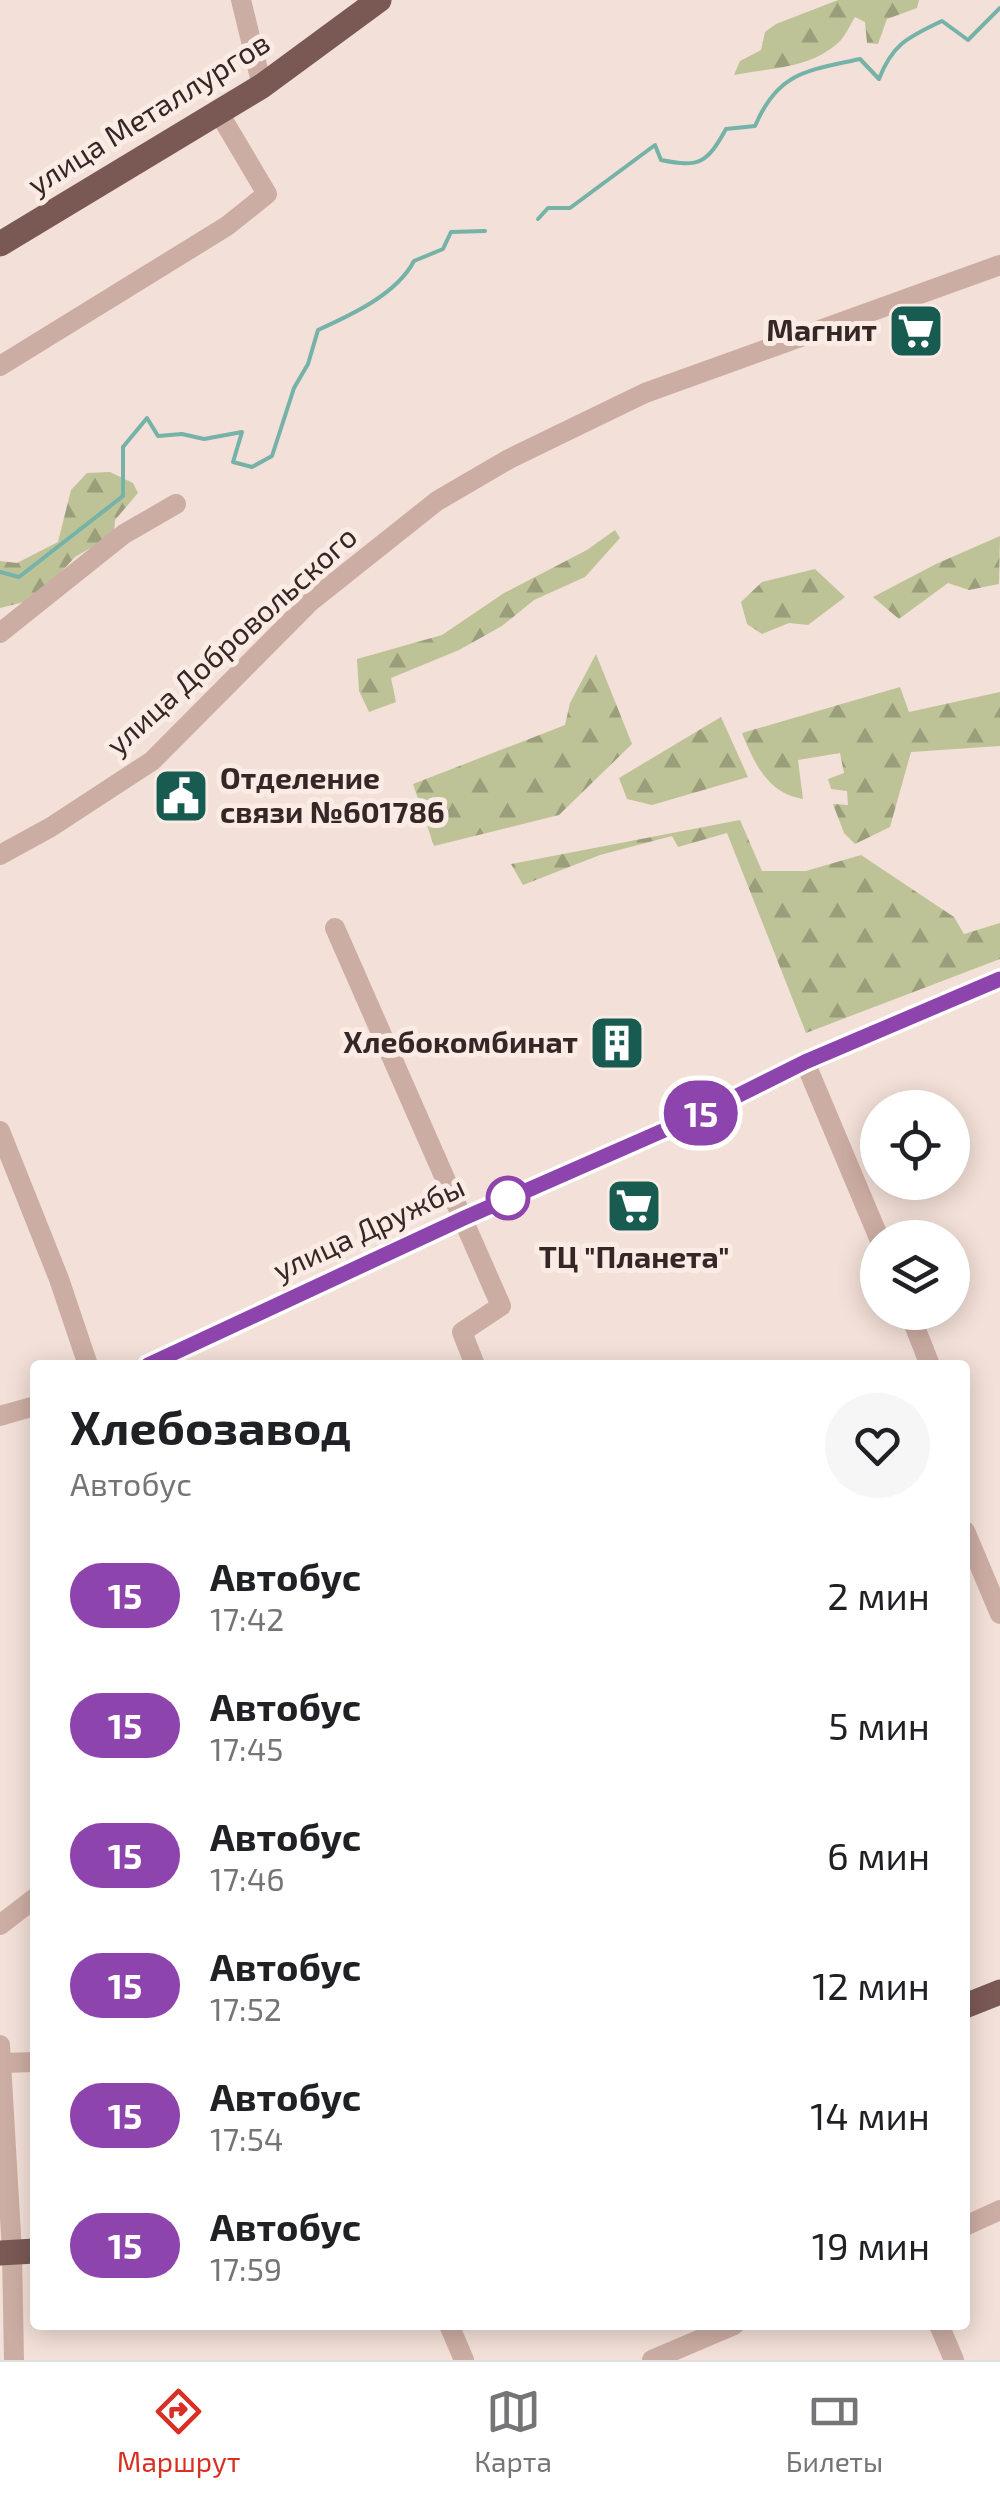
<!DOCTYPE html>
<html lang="ru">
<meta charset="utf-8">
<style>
:root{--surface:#fff;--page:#f6f6f6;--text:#202124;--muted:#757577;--line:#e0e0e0;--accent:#d93025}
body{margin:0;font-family:"Exo 2",sans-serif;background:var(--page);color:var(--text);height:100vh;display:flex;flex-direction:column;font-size:38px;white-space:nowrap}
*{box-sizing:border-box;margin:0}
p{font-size:32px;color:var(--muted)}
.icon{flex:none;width:55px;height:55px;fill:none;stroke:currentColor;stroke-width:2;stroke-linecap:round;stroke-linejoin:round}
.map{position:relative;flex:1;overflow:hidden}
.side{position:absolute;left:30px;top:1360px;width:940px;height:970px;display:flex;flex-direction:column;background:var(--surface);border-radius:10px;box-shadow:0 5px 25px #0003}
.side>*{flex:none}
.badge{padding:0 20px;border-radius:32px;font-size:35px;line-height:65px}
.buttons{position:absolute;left:860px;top:1090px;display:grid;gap:20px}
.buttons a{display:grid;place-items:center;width:110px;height:110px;border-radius:50%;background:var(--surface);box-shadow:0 5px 25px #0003;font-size:50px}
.map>.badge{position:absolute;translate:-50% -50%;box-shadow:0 0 0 5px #fff}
.round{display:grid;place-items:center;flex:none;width:105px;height:105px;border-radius:52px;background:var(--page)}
.overview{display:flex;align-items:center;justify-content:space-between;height:170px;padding:0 40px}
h1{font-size:48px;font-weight:700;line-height:75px}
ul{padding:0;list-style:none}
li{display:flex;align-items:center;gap:30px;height:130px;padding:0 40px}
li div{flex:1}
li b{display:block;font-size:38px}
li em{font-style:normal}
li .badge{min-width:110px;font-weight:700;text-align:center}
.menu{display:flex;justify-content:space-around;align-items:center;height:140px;border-top:2px solid var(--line);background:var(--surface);font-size:28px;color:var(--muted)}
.menu a{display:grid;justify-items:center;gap:5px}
.menu .selected{color:var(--accent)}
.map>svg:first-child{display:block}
</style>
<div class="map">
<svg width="1000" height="2360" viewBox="0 0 1000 2360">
<defs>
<pattern id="forest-firs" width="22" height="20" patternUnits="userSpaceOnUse" patternTransform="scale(2.5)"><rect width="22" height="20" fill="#bec397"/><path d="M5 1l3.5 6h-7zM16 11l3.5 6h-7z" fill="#9b9e7b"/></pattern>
</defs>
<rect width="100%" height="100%" fill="#f3e0d8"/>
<g fill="url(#forest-firs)">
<path d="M 838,0 L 919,0 L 917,8 L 887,19 L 878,44 L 867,43 L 865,22 L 855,17 C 850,25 845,37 838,43 C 809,69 769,68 734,75 L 740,61 L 761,50 L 765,32 L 776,24 Z"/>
<path d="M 110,472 L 133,483 L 138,493 L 115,520 L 114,534 L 75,557 L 36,599 L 0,608 L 0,561 L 17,563 L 58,542 L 71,490 L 87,473 Z"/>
<path d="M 615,530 L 620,538 L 585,577 L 534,600 L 502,626 L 459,650 L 391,678 L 396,702 L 369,712 L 359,691 L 357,659 L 442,635 L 504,593 L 587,550 Z"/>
<path d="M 1000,536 L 999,584 L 969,590 L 948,583 L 899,619 L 873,597 L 936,564 Z"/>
<path d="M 815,569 L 845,597 L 808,625 L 789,623 L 762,634 L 747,624 L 741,602 L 762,582 Z"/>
<path d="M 596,654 L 632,744 L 559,815 L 434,846 L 413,784 L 565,725 L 570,703 Z"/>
<path d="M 900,687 L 909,712 L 1000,692 L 1000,746 L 911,752 L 890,827 L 855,844 L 844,833 L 833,804 L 848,805 L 847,791 L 831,789 L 828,779 L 844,773 L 840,753 L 798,760 L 803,799 C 768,794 754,763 742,733 Z"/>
<path d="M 721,717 L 748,777 L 652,805 L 627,799 L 619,778 Z"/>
<path d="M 740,820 L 762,871 L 806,871 L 861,855 L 954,917 L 964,934 L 1000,923 L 1000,959 L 806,1033 L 727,833 L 678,847 L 672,836 L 600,855 L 523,885 L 511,864 Z"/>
</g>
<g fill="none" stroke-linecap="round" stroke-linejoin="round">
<g stroke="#75b2a7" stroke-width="4">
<path d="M 538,219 L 548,208 L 570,208 L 655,145 L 661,160 C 700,168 707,163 726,129 L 755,126 C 778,72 806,71 860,59 L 879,79 C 893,43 909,37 942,21 L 968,40 L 1000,8"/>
<path d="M 0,572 L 19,577 L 123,496 L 123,447 L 147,418 L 158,436 L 182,434 L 204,439 L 242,432 L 233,462 L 252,467 L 272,456 L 294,388 L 308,364 L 318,330 C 351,315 397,294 414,261 L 443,249 L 451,232 L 485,231"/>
</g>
<g stroke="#ccada3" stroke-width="20">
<path d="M 241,0 L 262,86"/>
<path d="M 0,366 L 227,226 L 267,194 L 219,113"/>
<path d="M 0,633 L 124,534 L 176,504"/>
<path d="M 0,855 L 51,827 L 152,761 L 310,602 L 437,501 L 509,459 L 645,393 L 1000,265"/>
<path d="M 335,928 L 501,1306 L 462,1332 L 475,1365"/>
<path d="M 805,1062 L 879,1238"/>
<path d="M 0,1131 L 59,1279 L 88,1365"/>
<path d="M 909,1312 L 930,1365"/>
<path d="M 148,1365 L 464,1218 L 701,1113 L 805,1062 L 1000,979"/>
<path d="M 0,1416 L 35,1406"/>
<path d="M 965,1531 L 1000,1614"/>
<path d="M 0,1925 L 35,1898"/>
<path d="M 0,2045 L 12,2252 L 14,2360"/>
<path d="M 1,2063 L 35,2062"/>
<path d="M 965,2226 L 1000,2210"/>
<path d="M 449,2325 L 464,2360"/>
<path d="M 939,2325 L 954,2360"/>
<path d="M 652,2360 L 734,2325"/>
</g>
<g stroke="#7a5955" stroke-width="25">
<path d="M 0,244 L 262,86 L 379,0"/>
<path d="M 965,2006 L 1000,1992"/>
<path d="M 0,2253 L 35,2251"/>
</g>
</g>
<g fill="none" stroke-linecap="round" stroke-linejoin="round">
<g stroke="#fff" stroke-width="22">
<path id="line" d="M 148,1365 L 464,1218 L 701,1114 L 805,1062 L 1000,979"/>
</g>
<use href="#line" stroke="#8e44ad" stroke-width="15"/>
</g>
<defs>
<g id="supermarket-square" transform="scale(2.875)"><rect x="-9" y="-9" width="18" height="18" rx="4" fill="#185b50" stroke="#faebe5"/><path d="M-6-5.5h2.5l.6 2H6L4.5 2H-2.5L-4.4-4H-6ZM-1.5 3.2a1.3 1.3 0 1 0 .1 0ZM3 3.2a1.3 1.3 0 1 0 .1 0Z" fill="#fff"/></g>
<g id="civic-square" transform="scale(2.875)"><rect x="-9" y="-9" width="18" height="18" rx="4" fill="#185b50" stroke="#faebe5"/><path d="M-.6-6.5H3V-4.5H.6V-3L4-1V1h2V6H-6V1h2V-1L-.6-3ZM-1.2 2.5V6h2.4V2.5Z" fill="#fff"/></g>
<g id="building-square" transform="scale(2.875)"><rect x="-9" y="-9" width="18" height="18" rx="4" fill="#185b50" stroke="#faebe5"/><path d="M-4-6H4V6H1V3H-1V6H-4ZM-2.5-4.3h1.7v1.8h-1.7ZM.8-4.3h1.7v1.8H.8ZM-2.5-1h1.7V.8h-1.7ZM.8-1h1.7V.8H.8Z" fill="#fff"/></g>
</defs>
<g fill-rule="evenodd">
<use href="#supermarket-square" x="916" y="331"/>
<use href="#civic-square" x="181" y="796"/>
<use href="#building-square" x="617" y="1043"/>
<use href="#supermarket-square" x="634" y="1206"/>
</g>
<circle fill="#fff" stroke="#8e44ad" stroke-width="5" cx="508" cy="1198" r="20"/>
<g text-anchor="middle" stroke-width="10" stroke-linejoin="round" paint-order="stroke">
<g font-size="30" fill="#362726" stroke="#faebe5">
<text transform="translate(149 114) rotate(-32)" y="10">улица Металлургов</text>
<text transform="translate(232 641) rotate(-42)" y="10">улица Добровольского</text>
<text transform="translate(369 1229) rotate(-25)" y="10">улица Дружбы</text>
</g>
<g font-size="30" font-weight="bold" fill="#362726" stroke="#faebe5" text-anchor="end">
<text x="877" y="341">Магнит</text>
<text x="220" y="789" text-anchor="start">Отделение<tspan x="220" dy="34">связи №601786</tspan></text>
<text x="578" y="1053">Хлебокомбинат</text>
<text x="634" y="1268" text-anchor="middle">ТЦ "Планета"</text>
</g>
</g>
</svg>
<div class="buttons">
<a><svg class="icon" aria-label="locate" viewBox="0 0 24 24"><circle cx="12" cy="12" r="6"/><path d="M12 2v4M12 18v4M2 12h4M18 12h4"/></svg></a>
<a><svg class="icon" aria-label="layers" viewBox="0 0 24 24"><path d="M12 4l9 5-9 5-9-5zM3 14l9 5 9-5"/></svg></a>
</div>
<b class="badge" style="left:701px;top:1113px;background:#8e44ad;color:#fff">15</b>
<section class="side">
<div class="overview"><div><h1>Хлебозавод</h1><p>Автобус</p></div><a class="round"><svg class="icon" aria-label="heart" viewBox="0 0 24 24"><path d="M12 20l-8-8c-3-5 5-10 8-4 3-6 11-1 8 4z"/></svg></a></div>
<ul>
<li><span class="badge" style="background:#8e44ad;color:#fff">15</span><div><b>Автобус</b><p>17:42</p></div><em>2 мин</em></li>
<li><span class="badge" style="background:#8e44ad;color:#fff">15</span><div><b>Автобус</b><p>17:45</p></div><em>5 мин</em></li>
<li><span class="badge" style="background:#8e44ad;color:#fff">15</span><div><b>Автобус</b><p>17:46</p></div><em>6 мин</em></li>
<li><span class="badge" style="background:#8e44ad;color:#fff">15</span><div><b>Автобус</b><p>17:52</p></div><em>12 мин</em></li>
<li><span class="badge" style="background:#8e44ad;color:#fff">15</span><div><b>Автобус</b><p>17:54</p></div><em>14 мин</em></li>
<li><span class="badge" style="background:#8e44ad;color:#fff">15</span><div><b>Автобус</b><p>17:59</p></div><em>19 мин</em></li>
</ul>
</section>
</div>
<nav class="menu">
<a class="selected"><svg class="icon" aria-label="directions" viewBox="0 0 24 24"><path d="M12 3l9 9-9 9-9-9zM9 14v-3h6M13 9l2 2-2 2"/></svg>Маршрут</a>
<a><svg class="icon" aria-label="map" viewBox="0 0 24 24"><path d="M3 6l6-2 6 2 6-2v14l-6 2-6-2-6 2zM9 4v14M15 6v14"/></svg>Карта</a>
<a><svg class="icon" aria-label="tickets" viewBox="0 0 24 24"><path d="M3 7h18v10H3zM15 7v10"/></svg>Билеты</a>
</nav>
